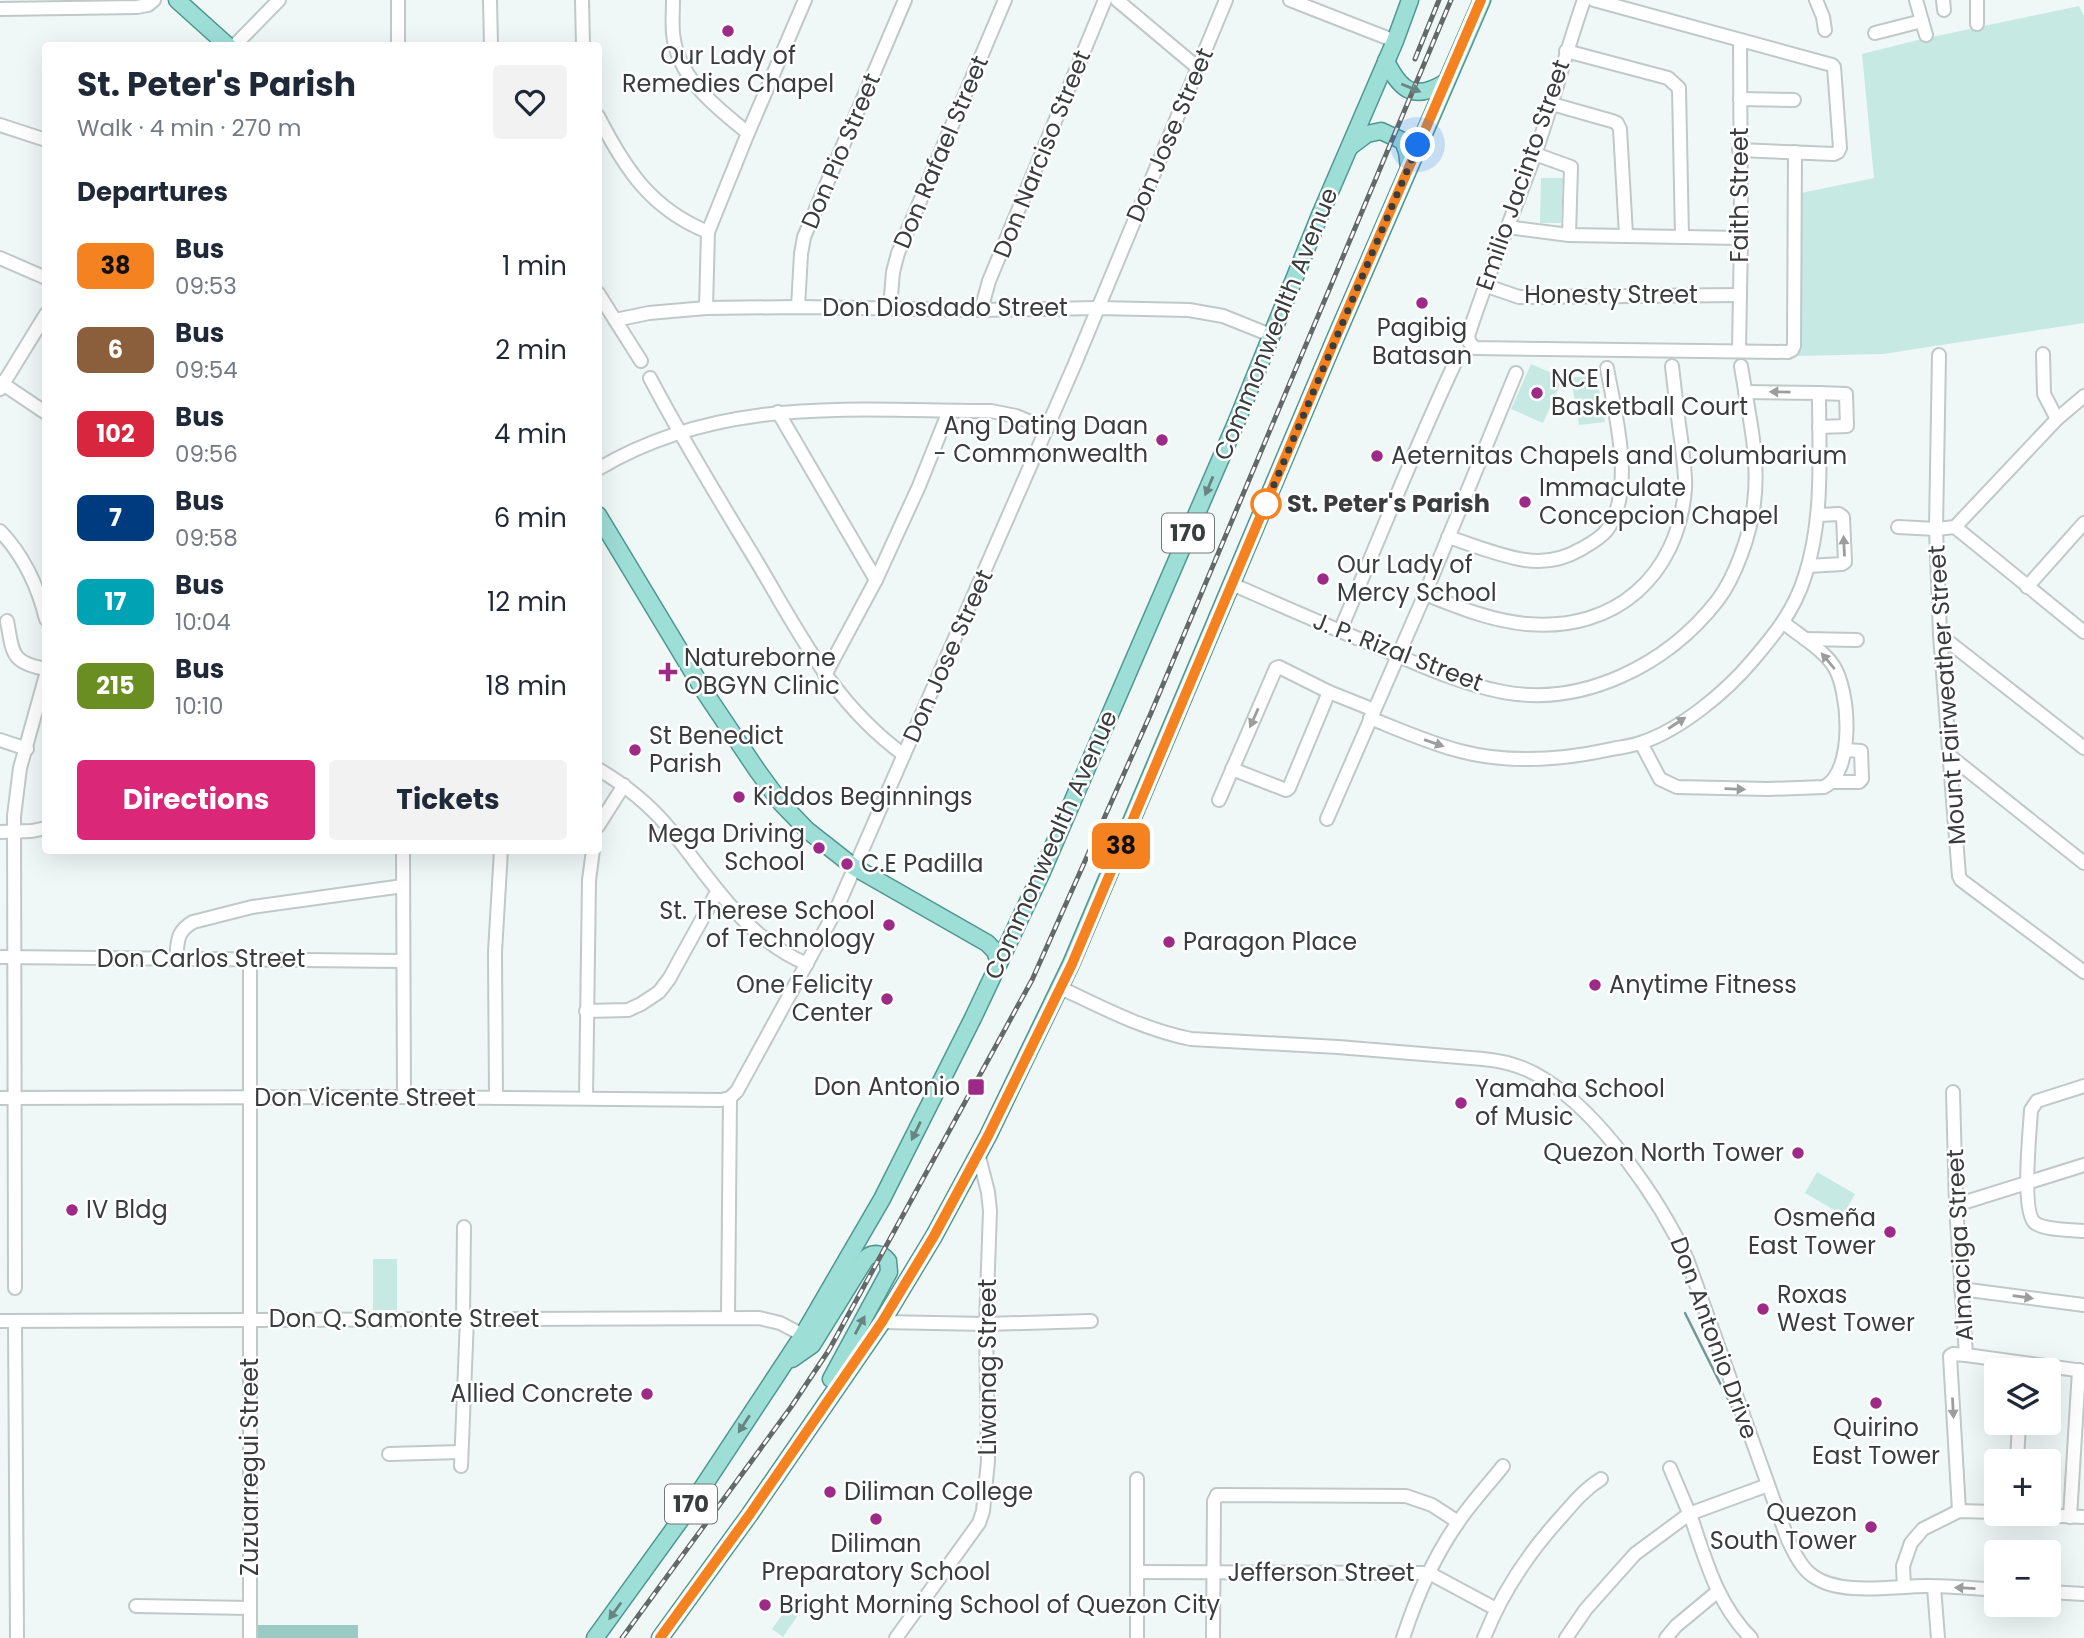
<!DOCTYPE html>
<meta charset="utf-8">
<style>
:root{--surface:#fff;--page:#f2f2f3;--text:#1f2937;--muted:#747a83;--accent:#db2777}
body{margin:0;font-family:Poppins,sans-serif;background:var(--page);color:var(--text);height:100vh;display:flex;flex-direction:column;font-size:26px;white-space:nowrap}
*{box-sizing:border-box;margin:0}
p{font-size:23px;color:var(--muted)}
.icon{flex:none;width:38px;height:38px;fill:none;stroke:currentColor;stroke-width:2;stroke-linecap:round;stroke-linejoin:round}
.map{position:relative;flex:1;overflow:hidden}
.panel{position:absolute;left:42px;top:42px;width:560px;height:812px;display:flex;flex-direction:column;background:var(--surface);border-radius:7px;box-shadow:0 7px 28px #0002}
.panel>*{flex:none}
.badge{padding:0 14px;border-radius:10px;font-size:24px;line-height:46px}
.fabs{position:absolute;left:1984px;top:1358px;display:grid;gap:14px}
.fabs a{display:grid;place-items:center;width:77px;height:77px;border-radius:7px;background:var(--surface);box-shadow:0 7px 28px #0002;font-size:35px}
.you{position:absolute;width:35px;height:35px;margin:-18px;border:5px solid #fff;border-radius:50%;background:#1a73e8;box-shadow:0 0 0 10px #1a73e833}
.map>.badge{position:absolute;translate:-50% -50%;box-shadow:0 0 0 4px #fff}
h2{padding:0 35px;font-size:26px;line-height:63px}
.round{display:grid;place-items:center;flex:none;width:74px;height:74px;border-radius:7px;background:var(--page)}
.headline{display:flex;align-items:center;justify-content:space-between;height:119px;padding:0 35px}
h1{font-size:33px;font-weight:700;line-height:52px}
.primary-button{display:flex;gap:14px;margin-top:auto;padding:14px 35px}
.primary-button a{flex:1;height:80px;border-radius:7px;background:var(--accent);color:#fff;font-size:28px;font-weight:700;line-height:80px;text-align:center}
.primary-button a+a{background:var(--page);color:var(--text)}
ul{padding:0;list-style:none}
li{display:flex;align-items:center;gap:21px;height:84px;padding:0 35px}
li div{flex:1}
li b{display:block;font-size:26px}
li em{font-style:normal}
li .badge{min-width:77px;font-weight:700;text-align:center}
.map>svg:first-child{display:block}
</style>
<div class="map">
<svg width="2084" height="1638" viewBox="0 0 2084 1638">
<rect width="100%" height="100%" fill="#eff8f7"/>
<g fill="#c6e9e4">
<path d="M 2079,6 L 2084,16 L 2084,323 L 1883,354 L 1797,356 L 1801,193 L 1874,178 L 1862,54 L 1922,39 Z"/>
<path d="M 1541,178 L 1563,178 L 1561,223 L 1540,223 Z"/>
<path d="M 1531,364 L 1563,378 L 1543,423 L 1511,409 Z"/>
<path d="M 1596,374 L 1605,422 L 1579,425 L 1571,378 Z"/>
<path d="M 1817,1172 L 1855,1194 L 1843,1215 L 1805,1193 Z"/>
<rect x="373" y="1259" width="24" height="51"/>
<path d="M 787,1608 L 798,1615 L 783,1637 L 772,1629 Z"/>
</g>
<path fill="#9bcac4" d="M 257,1625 L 358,1625 L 358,1638 L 256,1638 Z"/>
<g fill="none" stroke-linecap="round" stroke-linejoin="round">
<path stroke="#749792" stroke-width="2.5" d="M 1685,1313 L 1740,1423"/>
<g stroke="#c0c9c8" stroke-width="16">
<g id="minor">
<path d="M 398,0 L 398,46"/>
<path d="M 490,0 L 491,46"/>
<path d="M 582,0 L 583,46"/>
<path d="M 673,0 C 673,11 672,22 673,33 C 677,78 716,107 748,133"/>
<path d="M 1117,0 L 1198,68"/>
<path d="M 1290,0 L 1395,41"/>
<path d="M 1584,0 C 1566,51 1553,103 1535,154 C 1513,215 1488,274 1468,336 L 1470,343 L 1475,348 L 1788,352 L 1792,350 L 1794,346 L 1795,152"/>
<path d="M 1594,0 L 1832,65 L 1834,67 L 1840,148 L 1838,152 L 1834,154 L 1739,150"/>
<path d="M 1816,0 L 1823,17 L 1825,30"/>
<path d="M 1916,0 L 1926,35"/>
<path d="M 1943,0 L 1944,10"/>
<path d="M 0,9 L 137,7 L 148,5 L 154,0"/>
<path d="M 1977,24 L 1977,0"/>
<path d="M 1875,33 L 1922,21"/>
<path d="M 234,46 L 279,0"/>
<path d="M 1566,51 L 1668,78 L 1679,88 L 1682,237"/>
<path d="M 1740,99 L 1794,100"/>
<path d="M 1552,104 L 1612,121 L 1617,123 L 1620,129 L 1626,235"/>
<path d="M 598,116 C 625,169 651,209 708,232"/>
<path d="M 0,125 L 46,140"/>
<path d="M 1535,154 L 1571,167 L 1569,235"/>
<path d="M 1507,227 L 1569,235 L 1741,238"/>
<path d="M 0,258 L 46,278"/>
<path d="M 1484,285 L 1519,297 L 1740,295"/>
<path d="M 598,293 L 641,361"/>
<path d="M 798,307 L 801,254 L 804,237 L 905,0"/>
<path d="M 706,308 L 708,232 L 748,133 L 805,0"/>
<path d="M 890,308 L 893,272 L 898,253 L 1005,0"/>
<path d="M 981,310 L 989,281 L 1105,0"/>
<path d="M 615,320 L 649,313 L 706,308 L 798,307 L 981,310 L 1098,308 L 1189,310 L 1223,316 L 1273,336"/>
<path d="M 1739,350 L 1741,238 L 1740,40"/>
<path d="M 2043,354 L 2044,394 L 2057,419"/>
<path d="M 1939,355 L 1936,529 L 1940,635 L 1959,876 L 1961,880 L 2084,972"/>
<path d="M 650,378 C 683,441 720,501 757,562 C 801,636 833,703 904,755"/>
<path d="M 0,382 L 46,413"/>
<path d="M 0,389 L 46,314"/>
<path d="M 778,412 L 876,580"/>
<path d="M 1819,427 L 1847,426 L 1846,394 L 1819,393"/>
<path d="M 598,469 C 722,395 854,411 991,411 L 1016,416 L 1047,429"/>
<path d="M 1898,527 L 1936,529 L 1955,527 L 2057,419 L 2084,396"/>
<path d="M 1955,527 L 2084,632"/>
<path d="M 0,531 C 23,555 38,587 46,619"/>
<path d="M 1448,537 C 1473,545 1499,556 1525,560 C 1545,563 1564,559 1581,549 C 1590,544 1601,538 1607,530 C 1636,489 1615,414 1607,368"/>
<path d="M 1808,566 L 1842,564 L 1845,562 L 1843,517 L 1839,514 L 1819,515"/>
<path d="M 1232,584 C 1279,605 1326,625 1373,645 C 1415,663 1458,683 1503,692 C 1583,707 1667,665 1717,601 C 1735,578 1751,533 1754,503 C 1760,457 1748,412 1741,366"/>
<path d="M 2027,587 L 2084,523"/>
<path d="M 1425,594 C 1458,607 1491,621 1527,624 C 1615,632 1678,576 1685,489 C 1686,475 1683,460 1682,446 C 1678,419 1675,393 1672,366"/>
<path d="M 7,621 C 13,652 10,663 46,669"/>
<path d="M 1340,631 C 1378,542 1413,452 1454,365"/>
<path d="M 1940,635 L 2084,748"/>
<path d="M 1805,639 L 1857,640"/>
<path d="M 825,675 L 876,580 L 919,486 L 949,411"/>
<path d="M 1370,718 C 1400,730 1429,743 1460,751 C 1509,764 1562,760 1612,749 C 1622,747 1633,746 1643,742 C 1681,729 1726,692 1752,661 C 1775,634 1794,611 1805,576 C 1824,517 1819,455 1819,393 L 1745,392"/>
<path d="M 0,740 L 27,749"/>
<path d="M 1641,743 L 1660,779 L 1677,787 L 1768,789 L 1824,787 C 1855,772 1850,690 1833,665 C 1821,648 1800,636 1784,623"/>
<path d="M 1950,756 L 2084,863"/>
<path d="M 598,769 C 625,785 649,804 669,828 C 711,879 743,937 807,964"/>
<path d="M 1232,769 L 1286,790 L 1289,788 L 1329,692"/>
<path d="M 1832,782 L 1859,782 L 1862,779 L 1861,751 L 1845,750"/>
<path d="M 1219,800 L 1276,668 L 1279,667 L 1329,692 L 1374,710"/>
<path d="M 1327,819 L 1425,594 L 1516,373"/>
<path d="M 598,826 L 624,785"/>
<path d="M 0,832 L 32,831 L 46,828"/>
<path d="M 403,850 L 404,1097"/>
<path d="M 0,957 L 402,961"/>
<path d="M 176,959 C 178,941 176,932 193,922 L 252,907 L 403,886"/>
<path d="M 250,960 L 250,1638"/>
<path d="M 1061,988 C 1103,1008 1145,1030 1191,1039 L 1338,1047 L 1483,1059 C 1504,1061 1526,1067 1544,1079 C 1600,1113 1660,1200 1687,1259 L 1788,1540 C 1794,1552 1801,1568 1813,1576 C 1840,1596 1893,1586 1926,1586 C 1949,1586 1973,1588 1997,1590"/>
<path d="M 586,1011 L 628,1010 L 641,1004 L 659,992 L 669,979 L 717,892"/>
<path d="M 2084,1086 L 2037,1101 L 2031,1110 C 2030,1130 2021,1212 2035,1223 C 2044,1230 2073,1230 2084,1231"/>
<path d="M 1953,1092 L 1956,1205 L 1966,1355"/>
<path d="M 0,1098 L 404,1097 L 721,1100 L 730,1098"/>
<path d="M 496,1098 L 495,952 L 501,850"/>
<path d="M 586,1098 L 589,880 L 593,850"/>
<path d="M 1956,1205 L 2084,1165"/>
<path d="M 15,1288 L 14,816 L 20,768 L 46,675"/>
<path d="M 1961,1289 L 2084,1305"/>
<path d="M 728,1317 L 730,1098 L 737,1091 L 836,910 L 1074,366 L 1226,0"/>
<path d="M 463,1319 L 464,1227"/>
<path d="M 0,1321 L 759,1318 L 780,1323 L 803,1335"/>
<path d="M 15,1321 L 17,1638"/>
<path d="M 882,1322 L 986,1324 L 1091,1321"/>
<path d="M 389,1454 L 461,1452"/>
<path d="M 2017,1461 L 2019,1423"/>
<path d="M 461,1466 L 467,1319"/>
<path d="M 1670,1468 C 1678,1487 1686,1505 1693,1523 C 1707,1565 1719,1606 1751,1638"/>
<path d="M 1959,1511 L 1950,1356 L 1953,1354 L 1966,1355 L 2084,1371"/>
<path d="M 2017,1514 L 2084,1517"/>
<path d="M 2070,1517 L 2079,1370"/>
<path d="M 1138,1572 L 1429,1573 L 1496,1609"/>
<path d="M 1904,1587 L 1903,1566 L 1911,1543 L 1923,1529 L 1959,1511 L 1997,1512"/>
<path d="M 1934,1587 L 1938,1638"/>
<path d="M 2049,1592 L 2084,1594"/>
<path d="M 136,1606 L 250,1608"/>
<path d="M 896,1638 L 979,1523 L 983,1511 L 988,1461 L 986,1324 L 990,1211 L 988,1192 L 978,1153"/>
<path d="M 1137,1638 L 1137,1479"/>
<path d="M 1213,1638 L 1214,1501 L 1217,1495 L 1406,1496 L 1432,1505 L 1458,1522"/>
<path d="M 1403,1638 C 1416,1598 1434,1556 1459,1521 C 1472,1502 1489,1484 1503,1466"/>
<path d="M 1484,1638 C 1502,1592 1529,1552 1562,1516 C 1574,1502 1585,1489 1601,1479"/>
<path d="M 1566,1638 L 1586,1609 L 1635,1554 L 1689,1514 L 1768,1485"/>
<path d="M 1666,1638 L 1676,1626 L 1717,1592"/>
</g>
</g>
<g stroke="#4f9790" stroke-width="19">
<g id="major">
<path d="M 177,0 L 228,46"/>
<path d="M 1386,61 C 1401,92 1415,101 1446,82"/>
<path d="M 1351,146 L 1367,134 L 1381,131 L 1403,141 L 1407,152 L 1409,167"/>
<path d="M 598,515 L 706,694 L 757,770 L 781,803 L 807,830 L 854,867 L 987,943 L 995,951 L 999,963"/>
<path d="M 792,1359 L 812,1345 L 866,1258 C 873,1252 882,1253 888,1261 L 889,1272 L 831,1379"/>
<path d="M 595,1638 L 689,1508 L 803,1335 L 882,1199 L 973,1018 L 1042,872 L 1236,423 L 1320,215 L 1395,41 L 1410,0"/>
<path d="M 660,1638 L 750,1514 L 882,1322 L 934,1236 L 988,1136 L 1071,964 L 1335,339 L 1482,0"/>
</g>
</g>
<use href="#minor" stroke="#fff" stroke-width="12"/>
<use href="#major" stroke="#9dded7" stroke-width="16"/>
<g stroke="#636868" stroke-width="5">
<g id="rail">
<path d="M 1415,59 L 1439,0"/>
<path d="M 622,1638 L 791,1407 L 829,1350 L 1032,980 L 1151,713 L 1451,0"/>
</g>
</g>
<use href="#rail" stroke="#fff" stroke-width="2.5" stroke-dasharray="8" stroke-linecap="butt"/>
</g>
<defs><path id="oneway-solid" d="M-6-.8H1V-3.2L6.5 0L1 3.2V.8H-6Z" transform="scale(1.75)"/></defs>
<g fill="#668582">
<use href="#oneway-solid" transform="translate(1411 88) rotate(22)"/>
<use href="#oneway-solid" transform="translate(1209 486) rotate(113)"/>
<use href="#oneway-solid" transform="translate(916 1131) rotate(116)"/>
<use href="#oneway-solid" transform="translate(860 1325) rotate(-62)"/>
<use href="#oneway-solid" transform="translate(744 1424) rotate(123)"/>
<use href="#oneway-solid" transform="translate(615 1611) rotate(126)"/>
</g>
<g fill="#9c9e9e">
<use href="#oneway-solid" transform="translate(1780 392) rotate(-179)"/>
<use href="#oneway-solid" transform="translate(1844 546) rotate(-93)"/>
<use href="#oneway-solid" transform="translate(1828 661) rotate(-130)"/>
<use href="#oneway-solid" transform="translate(1254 718) rotate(114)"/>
<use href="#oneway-solid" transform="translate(1677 723) rotate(-33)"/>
<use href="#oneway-solid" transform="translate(1434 743) rotate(19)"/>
<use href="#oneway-solid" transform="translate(1735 789) rotate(2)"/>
<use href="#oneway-solid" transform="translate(2023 1297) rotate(8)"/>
<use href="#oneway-solid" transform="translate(1953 1408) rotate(87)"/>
<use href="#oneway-solid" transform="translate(1965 1588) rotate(-177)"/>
</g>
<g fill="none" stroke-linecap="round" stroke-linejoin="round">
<g stroke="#fff" stroke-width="16">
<path id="line" d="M 660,1638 L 750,1514 L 882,1322 L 934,1236 L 988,1136 L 1072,964 L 1335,339 L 1481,0"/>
</g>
<use href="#line" stroke="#f58220" stroke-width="10"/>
<path stroke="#393d3d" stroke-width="7" stroke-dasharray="0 12.6" d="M 1266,504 L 1265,506 L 1418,145"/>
</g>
<g fill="#9d2a86" stroke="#fff" stroke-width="2.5">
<circle cx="728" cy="31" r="7"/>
<circle cx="1422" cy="303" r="7"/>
<circle cx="1537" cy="393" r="7"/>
<circle cx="1162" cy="440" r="7"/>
<circle cx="1377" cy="456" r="7"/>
<circle cx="1525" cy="502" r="7"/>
<circle cx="1323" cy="579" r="7"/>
<path d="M664.5 661.5h7v7h7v7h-7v7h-7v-7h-7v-7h7z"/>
<circle cx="635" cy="750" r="7"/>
<circle cx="739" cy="797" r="7"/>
<circle cx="819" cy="848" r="7"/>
<circle cx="847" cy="864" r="7"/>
<circle cx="889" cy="925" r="7"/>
<circle cx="1169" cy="942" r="7"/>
<circle cx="1595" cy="985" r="7"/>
<circle cx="887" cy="999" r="7"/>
<rect x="967" y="1078" width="18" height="18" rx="3.5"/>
<circle cx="1461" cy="1103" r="7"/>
<circle cx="1798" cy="1153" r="7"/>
<circle cx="72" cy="1210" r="7"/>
<circle cx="1890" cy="1232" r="7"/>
<circle cx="1763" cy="1309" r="7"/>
<circle cx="647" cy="1394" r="7"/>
<circle cx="1876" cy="1403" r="7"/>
<circle cx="830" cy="1492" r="7"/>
<circle cx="876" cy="1519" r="7"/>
<circle cx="1871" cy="1527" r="7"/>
<circle cx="765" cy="1605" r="7"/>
</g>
<circle fill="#fff" stroke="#f58220" stroke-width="3.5" cx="1266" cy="504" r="14"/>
<g text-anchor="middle" stroke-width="5" stroke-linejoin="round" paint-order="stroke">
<g fill="#fff" stroke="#747777" stroke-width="2">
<rect x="1162" y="513.5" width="52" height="39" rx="5"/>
<rect x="665" y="1484.5" width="52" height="39" rx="5"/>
</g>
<g font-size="23" font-weight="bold" fill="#393d3d">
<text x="1188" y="541">170</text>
<text x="691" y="1512">170</text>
</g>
<g font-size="24" fill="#393d3d" stroke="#fff" text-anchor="start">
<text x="728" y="64" text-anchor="middle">Our Lady of<tspan x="728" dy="28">Remedies Chapel</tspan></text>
<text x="1422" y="336" text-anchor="middle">Pagibig<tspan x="1422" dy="28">Batasan</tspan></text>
<text x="1551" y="387">NCE I<tspan x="1551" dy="28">Basketball Court</tspan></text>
<text x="1148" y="434" text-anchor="end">Ang Dating Daan<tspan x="1148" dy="28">- Commonwealth</tspan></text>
<text x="1391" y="464">Aeternitas Chapels and Columbarium</text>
<text x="1539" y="496">Immaculate<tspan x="1539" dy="28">Concepcion Chapel</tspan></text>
<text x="1337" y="573">Our Lady of<tspan x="1337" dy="28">Mercy School</tspan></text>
<text x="684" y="666">Natureborne<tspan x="684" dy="28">OBGYN Clinic</tspan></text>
<text x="649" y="744">St Benedict<tspan x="649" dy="28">Parish</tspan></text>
<text x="753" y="805">Kiddos Beginnings</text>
<text x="805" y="842" text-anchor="end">Mega Driving<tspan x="805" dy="28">School</tspan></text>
<text x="861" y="872">C.E Padilla</text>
<text x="875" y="919" text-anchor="end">St. Therese School<tspan x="875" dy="28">of Technology</tspan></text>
<text x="1183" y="950">Paragon Place</text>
<text x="873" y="993" text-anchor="end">One Felicity<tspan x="873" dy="28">Center</tspan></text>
<text x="1609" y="993">Anytime Fitness</text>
<text x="960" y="1095" text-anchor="end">Don Antonio</text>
<text x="1475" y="1097">Yamaha School<tspan x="1475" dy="28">of Music</tspan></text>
<text x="1784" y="1161" text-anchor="end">Quezon North Tower</text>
<text x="86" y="1218">IV Bldg</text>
<text x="1876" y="1226" text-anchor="end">Osmeña<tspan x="1876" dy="28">East Tower</tspan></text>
<text x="1777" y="1303">Roxas<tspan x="1777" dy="28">West Tower</tspan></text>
<text x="633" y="1402" text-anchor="end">Allied Concrete</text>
<text x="1876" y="1436" text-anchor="middle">Quirino<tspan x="1876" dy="28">East Tower</tspan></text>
<text x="844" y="1500">Diliman College</text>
<text x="1857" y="1521" text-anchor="end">Quezon<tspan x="1857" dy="28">South Tower</tspan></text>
<text x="876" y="1552" text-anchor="middle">Diliman<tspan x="876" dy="28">Preparatory School</tspan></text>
<text x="779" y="1613">Bright Morning School of Quezon City</text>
</g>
<g font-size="24" fill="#393d3d" stroke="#fff">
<text transform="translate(1170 135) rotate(-67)" y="8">Don Jose Street</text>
<text transform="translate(841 151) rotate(-67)" y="8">Don Pio Street</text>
<text transform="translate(941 152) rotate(-67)" y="8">Don Rafael Street</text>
<text transform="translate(1042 154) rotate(-68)" y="8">Don Narciso Street</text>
<text transform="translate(1523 175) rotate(-71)" y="8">Emilio Jacinto Street</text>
<text transform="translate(1740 195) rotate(-90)" y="8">Faith Street</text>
<text x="1611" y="303">Honesty Street</text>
<text x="945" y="316">Don Diosdado Street</text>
<text transform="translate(1276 324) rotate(-68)" y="8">Commonwealth Avenue</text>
<text transform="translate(1398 652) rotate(21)" y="8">J. P. Rizal Street</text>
<text transform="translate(948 656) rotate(-66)" y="8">Don Jose Street</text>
<text transform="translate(1947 695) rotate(-94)" y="8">Mount Fairweather Street</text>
<text transform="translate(1051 845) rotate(-66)" y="8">Commonwealth Avenue</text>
<text x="201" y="967">Don Carlos Street</text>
<text x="365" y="1106">Don Vicente Street</text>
<text transform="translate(1960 1245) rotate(-93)" y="8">Almaciga Street</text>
<text x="404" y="1327">Don Q. Samonte Street</text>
<text transform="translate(1714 1338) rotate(70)" y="8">Don Antonio Drive</text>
<text transform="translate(988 1367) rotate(-90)" y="8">Liwanag Street</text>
<text transform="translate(250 1467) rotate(-90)" y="8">Zuzuarregui Street</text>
<text x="1321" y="1581">Jefferson Street</text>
</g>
<g font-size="24" font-weight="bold" fill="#393d3d" stroke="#fff" text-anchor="start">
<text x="1287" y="512">St. Peter's Parish</text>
</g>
</g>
</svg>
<div class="fabs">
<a><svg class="icon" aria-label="layers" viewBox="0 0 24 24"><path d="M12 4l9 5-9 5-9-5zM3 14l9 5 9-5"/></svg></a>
<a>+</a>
<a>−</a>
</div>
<div class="you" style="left:1418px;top:145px"></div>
<b class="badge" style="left:1121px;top:846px;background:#f58220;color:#111">38</b>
<section class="panel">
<div class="headline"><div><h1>St. Peter's Parish</h1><p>Walk · 4 min · 270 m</p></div><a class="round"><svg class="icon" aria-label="heart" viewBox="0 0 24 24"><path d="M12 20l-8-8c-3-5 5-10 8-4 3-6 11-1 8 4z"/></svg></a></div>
<h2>Departures</h2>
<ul>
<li><span class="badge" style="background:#f58220;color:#111">38</span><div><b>Bus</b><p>09:53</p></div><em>1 min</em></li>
<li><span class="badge" style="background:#8b5e3c;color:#fff">6</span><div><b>Bus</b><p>09:54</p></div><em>2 min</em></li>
<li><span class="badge" style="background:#d7263d;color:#fff">102</span><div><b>Bus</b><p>09:56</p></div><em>4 min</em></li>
<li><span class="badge" style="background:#003b80;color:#fff">7</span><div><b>Bus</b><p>09:58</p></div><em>6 min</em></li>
<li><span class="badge" style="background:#00a3b4;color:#fff">17</span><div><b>Bus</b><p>10:04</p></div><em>12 min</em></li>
<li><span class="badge" style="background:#6b8e23;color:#fff">215</span><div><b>Bus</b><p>10:10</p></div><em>18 min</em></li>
</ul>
<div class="primary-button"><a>Directions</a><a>Tickets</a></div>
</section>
</div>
